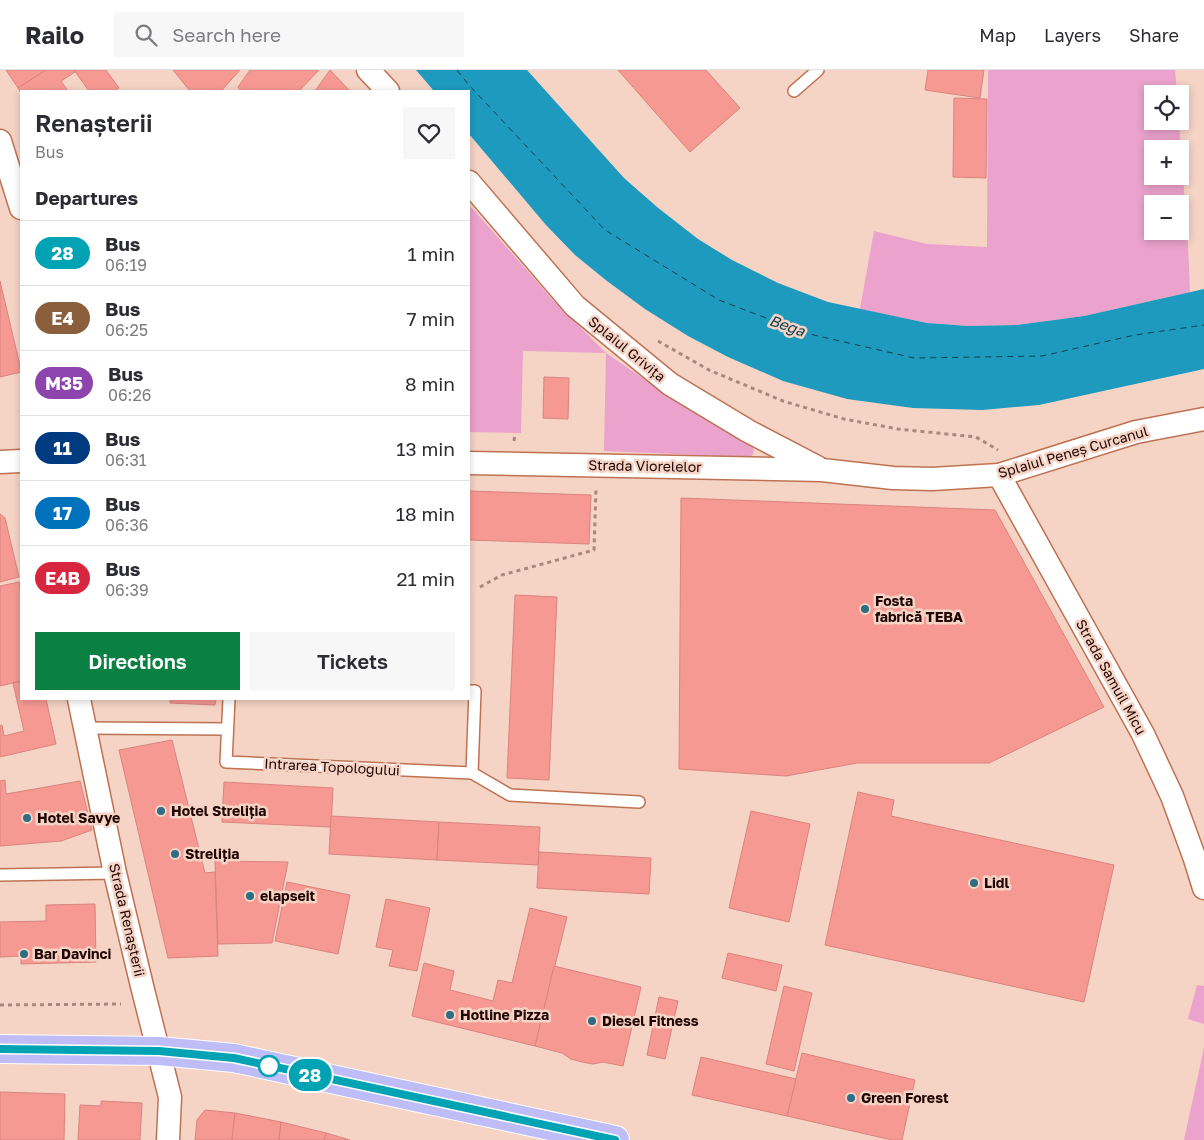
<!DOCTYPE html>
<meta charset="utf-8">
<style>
:root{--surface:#fff;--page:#f7f7f7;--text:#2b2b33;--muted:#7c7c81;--line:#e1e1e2;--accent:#0b8043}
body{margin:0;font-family:"Golos Text",sans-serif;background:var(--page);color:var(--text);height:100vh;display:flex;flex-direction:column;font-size:19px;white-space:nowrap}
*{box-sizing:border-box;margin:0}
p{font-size:16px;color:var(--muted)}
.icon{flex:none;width:28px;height:28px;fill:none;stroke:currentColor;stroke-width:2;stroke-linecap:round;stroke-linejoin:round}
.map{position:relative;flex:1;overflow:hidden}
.panel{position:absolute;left:20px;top:20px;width:450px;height:610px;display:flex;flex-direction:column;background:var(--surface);border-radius:0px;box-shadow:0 2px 8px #0003}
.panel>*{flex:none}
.badge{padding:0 10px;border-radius:16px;font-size:18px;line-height:32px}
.fabs{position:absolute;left:1144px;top:15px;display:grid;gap:10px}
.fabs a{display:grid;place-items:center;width:45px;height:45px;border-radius:0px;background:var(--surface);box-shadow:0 2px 8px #0003;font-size:25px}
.map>.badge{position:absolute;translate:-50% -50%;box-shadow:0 0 0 2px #fff}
h2{padding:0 15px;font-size:19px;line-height:45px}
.round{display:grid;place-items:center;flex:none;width:52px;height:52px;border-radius:0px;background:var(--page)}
.headline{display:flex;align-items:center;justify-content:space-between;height:85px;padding:0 15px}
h1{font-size:24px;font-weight:600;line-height:38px}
.action{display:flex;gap:10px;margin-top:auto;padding:10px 15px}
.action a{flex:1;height:58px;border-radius:0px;background:var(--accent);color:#fff;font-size:20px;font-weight:600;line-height:58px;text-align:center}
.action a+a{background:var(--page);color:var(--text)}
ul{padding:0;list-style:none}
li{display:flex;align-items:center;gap:15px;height:65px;padding:0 15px;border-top:1px solid var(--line)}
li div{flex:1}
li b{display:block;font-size:19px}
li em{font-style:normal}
li .badge{min-width:55px;font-weight:700;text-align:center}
header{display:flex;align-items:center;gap:30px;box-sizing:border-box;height:70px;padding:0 25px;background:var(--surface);border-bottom:1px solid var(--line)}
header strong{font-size:24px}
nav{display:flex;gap:28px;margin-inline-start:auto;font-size:18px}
.search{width:350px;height:45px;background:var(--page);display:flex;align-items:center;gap:12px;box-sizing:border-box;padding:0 18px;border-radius:0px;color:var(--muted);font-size:19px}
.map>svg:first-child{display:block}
</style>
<header>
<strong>Railo</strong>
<div class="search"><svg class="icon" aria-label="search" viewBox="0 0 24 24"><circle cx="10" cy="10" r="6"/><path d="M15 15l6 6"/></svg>Search here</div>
<nav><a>Map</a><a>Layers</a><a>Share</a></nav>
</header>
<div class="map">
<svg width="1204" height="1070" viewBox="0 0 1204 1070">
<rect width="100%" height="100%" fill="#f5d3c5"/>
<g fill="#eba2cc" fill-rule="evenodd">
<path d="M 988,0 L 1175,0 L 1177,24 L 1152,24 L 1152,51 L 1179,51 L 1188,175 L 1190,222 L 1084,246 L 1017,255 L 968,256 L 927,253 L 860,239 L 874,161 L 927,174 L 987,177 ZM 1152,79 L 1180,79 L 1180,106 L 1152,106 ZM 1152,134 L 1180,134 L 1180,161 L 1152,161 Z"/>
<path d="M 469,136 L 473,139 L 552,229 L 606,283 L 653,315 L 752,375 L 754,381 L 752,386 L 744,387 L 604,381 L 606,283 L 523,281 L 521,363 L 469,362 Z"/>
<path d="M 1197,915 L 1204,916 L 1204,954 L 1188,949 Z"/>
<path d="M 1204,978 L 1204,1070 L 1184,1070 Z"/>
</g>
<path fill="#1e9abf" d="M 416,0 L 527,0 L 624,108 L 657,137 L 698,169 L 732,190 L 778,213 L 828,232 L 927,253 L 968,256 L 1017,255 L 1084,246 L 1204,219 L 1204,299 L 1039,335 L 982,340 L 913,338 L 847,329 L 783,311 L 728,287 L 688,266 L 645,239 L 607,211 L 575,185 L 546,155 L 469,64 L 469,21 L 434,21 Z"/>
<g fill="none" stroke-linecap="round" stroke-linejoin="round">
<path stroke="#0f4151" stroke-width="1" stroke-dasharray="6 5" stroke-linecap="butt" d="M 457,0 L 468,14 L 605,160 L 719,230 L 805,263 L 914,288 L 1042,286 L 1135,265 L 1204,255"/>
</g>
<g fill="#f79993" stroke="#d9847e">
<path d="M 6,0 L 46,0 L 18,18 Z"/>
<path d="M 46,0 L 74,0 L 75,2 L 61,11 L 68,21 L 21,21 L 21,23 L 18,18 Z"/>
<path d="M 74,0 L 106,0 L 119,18 L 114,21 L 89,21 Z"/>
<path d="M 173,0 L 240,0 L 221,21 L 190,21 Z"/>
<path d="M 250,0 L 272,0 L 275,1 L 277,0 L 319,0 L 299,21 L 241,21 L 238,17 Z"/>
<path d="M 330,0 L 350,21 L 315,21 Z"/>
<path d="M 618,0 L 706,0 L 740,38 L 690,82 Z"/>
<path d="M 928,0 L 984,0 L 980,28 L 925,20 Z"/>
<path d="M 954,28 L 987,29 L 986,108 L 953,107 Z"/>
<path d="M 0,211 L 21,300 L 21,302 L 0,307 Z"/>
<path d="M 544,307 L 569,308 L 568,349 L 543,348 Z"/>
<path d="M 469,421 L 591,425 L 589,474 L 469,470 Z"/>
<path d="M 681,428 L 995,440 L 1104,637 L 989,693 L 857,693 L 786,706 L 679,699 Z"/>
<path d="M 0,444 L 5,448 L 19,507 L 0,512 Z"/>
<path d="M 19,512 L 21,521 L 21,611 L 0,616 L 0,516 Z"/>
<path d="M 515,525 L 557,527 L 549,710 L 507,708 Z"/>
<path d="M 21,611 L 21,629 L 46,629 L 56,674 L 0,687 L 0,656 L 2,655 L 4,666 L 24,661 L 13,613 Z"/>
<path d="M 170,629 L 216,629 L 215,635 L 170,633 Z"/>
<path d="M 172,670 L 205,803 L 215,802 L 218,886 L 168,888 L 119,680 Z"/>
<path d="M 5,710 L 6,724 L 80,711 L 92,760 L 61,771 L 0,776 L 0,711 Z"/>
<path d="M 224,712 L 333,718 L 331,757 L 222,752 Z"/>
<path d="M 858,722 L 894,730 L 891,746 L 1114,795 L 1084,932 L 825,875 Z"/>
<path d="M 751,741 L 810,754 L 789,852 L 729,838 Z"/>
<path d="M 331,746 L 439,752 L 437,790 L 329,784 Z"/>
<path d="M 439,752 L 540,757 L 538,795 L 437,790 Z"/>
<path d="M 539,782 L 651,788 L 649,824 L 537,818 Z"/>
<path d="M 215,791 L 288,792 L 272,873 L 218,874 Z"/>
<path d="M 287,812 L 350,825 L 338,884 L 275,871 Z"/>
<path d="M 386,829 L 430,838 L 417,901 L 389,896 L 393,880 L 376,877 Z"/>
<path d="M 95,834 L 96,892 L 21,894 L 21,886 L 0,887 L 0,852 L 46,851 L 46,835 Z"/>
<path d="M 530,838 L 567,847 L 535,976 L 412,946 L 424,893 L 454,901 L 450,920 L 493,931 L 498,910 L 512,913 Z"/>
<path d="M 728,883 L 782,895 L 776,921 L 722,908 Z"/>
<path d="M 554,896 L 641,917 L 623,996 L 603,992 L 593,994 L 582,992 L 571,989 L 562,983 L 535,976 Z"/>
<path d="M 784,916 L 812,923 L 794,1001 L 766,994 Z"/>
<path d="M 659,927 L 678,931 L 665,989 L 647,985 Z"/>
<path d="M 802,983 L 915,1010 L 902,1070 L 892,1070 L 787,1046 Z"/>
<path d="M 701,987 L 796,1009 L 787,1046 L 692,1025 Z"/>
<path d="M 0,1022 L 65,1024 L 64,1070 L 0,1070 Z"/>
<path d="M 101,1031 L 142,1033 L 140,1070 L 78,1070 L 80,1035 L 101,1036 Z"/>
<path d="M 205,1040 L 235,1043 L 232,1070 L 195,1070 L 197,1050 Z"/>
<path d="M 235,1043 L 281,1052 L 279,1070 L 232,1070 Z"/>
<path d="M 281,1052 L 326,1063 L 324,1070 L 279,1070 Z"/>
<path d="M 326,1063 L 350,1070 L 324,1070 Z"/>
</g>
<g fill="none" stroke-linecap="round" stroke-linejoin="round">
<g stroke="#be7252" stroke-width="14">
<g id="lane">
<path d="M 794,21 L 818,0"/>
<path d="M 469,621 L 475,621 L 472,703"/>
<path d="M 229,629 L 226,692 L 472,703 L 510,725 L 639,732"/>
<path d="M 85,658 L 227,659"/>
<path d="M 0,805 L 115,803"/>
</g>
</g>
<g stroke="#be7252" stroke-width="25">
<g id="street">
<path d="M 368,0 L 388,21"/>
<path d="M 0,71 L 21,138"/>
<path d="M 469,112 L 575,236 L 670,314 L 748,361 L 817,397"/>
<path d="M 0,392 L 21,391"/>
<path d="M 469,393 L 822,400 L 893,408 L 932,409 L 999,405 L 1136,362 L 1204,349"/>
<path d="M 999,405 L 1143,664 L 1172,726 L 1195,789 L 1204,818"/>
<path d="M 79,629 L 115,803 L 142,916 L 170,1027 L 168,1070"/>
</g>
</g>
<g stroke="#fff" stroke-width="30">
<path id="primary" d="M 0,979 L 159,981 L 234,988 L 615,1070"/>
</g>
<g stroke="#a9897e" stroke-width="3" stroke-dasharray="4 4" stroke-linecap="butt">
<path d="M 658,271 L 709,300 L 783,331 L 844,349 L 898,359 L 976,367 L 998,380"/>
<path d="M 514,371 L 515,363"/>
<path d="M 480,517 L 502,505 L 594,480 L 596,419"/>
<path d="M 0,935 L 121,934"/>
</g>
<use href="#lane" stroke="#fff" stroke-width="11"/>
<use href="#street" stroke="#fff" stroke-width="22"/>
<use href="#primary" stroke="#bfbdf7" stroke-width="28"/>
</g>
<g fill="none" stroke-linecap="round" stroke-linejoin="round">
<g stroke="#fff" stroke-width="11">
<path id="line" d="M 0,979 L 159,981 L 234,988 L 615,1070"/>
</g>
<use href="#line" stroke="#00a3b4" stroke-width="8"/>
</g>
<g fill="#2e6d82" stroke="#f5d3c5" stroke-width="2">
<circle cx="865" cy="539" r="5"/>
<circle cx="161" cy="741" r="5"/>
<circle cx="27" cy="748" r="5"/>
<circle cx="175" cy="784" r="5"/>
<circle cx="974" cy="813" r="5"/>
<circle cx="250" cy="826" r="5"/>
<circle cx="24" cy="884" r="5"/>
<circle cx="450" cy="945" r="5"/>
<circle cx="592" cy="951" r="5"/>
<circle cx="851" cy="1028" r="5"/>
</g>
<circle fill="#fff" stroke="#00a3b4" stroke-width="2.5" cx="269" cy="996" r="10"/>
<g text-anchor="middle" stroke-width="5" stroke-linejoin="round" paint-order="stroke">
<g font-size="14" fill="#200500" stroke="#f5d3c5">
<text transform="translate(627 279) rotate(39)" y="5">Splaiul Grivița</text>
<text transform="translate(1073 382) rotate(-16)" y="5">Splaiul Peneș Curcanul</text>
<text transform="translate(645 396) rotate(1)" y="5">Strada Viorelelor</text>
<text transform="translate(1111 607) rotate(61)" y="5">Strada Samuil Micu</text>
<text transform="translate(332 697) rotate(3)" y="5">Intrarea Topologului</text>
<text transform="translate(127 850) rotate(77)" y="5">Strada Renașterii</text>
</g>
<g font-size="14" font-weight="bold" fill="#200500" stroke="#f5d3c5" text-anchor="start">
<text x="875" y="536">Fosta<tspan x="875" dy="16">fabrică TEBA</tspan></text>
<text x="171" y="746">Hotel Streliția</text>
<text x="37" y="753">Hotel Savye</text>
<text x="185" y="789">Streliția</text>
<text x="984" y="818">Lidl</text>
<text x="260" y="831">elapseit</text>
<text x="34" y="889">Bar Davinci</text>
<text x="460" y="950">Hotline Pizza</text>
<text x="602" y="956">Diesel Fitness</text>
<text x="861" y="1033">Green Forest</text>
</g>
<g font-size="15" font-style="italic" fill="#0f4151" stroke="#f5d3c5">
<text transform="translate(787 256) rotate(19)" y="5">Bega</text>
</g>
</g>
</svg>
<div class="fabs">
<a><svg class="icon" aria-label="locate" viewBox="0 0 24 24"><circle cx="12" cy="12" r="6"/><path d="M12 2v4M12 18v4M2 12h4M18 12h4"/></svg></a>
<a>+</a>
<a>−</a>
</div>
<b class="badge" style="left:310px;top:1005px;background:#00a3b4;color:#fff">28</b>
<section class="panel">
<div class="headline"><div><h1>Renașterii</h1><p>Bus</p></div><a class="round"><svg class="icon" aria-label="heart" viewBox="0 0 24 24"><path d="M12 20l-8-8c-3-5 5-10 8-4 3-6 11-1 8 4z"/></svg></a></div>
<h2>Departures</h2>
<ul>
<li><span class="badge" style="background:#00a3b4;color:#fff">28</span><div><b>Bus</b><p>06:19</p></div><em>1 min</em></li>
<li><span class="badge" style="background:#8b5e3c;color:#fff">E4</span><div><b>Bus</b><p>06:25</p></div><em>7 min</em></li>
<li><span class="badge" style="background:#8e44ad;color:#fff">M35</span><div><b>Bus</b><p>06:26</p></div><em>8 min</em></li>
<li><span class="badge" style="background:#003b80;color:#fff">11</span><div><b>Bus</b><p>06:31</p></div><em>13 min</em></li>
<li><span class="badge" style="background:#0072bc;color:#fff">17</span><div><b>Bus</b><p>06:36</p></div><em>18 min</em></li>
<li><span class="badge" style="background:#d7263d;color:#fff">E4B</span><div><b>Bus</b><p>06:39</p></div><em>21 min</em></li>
</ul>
<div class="action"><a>Directions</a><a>Tickets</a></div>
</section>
</div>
